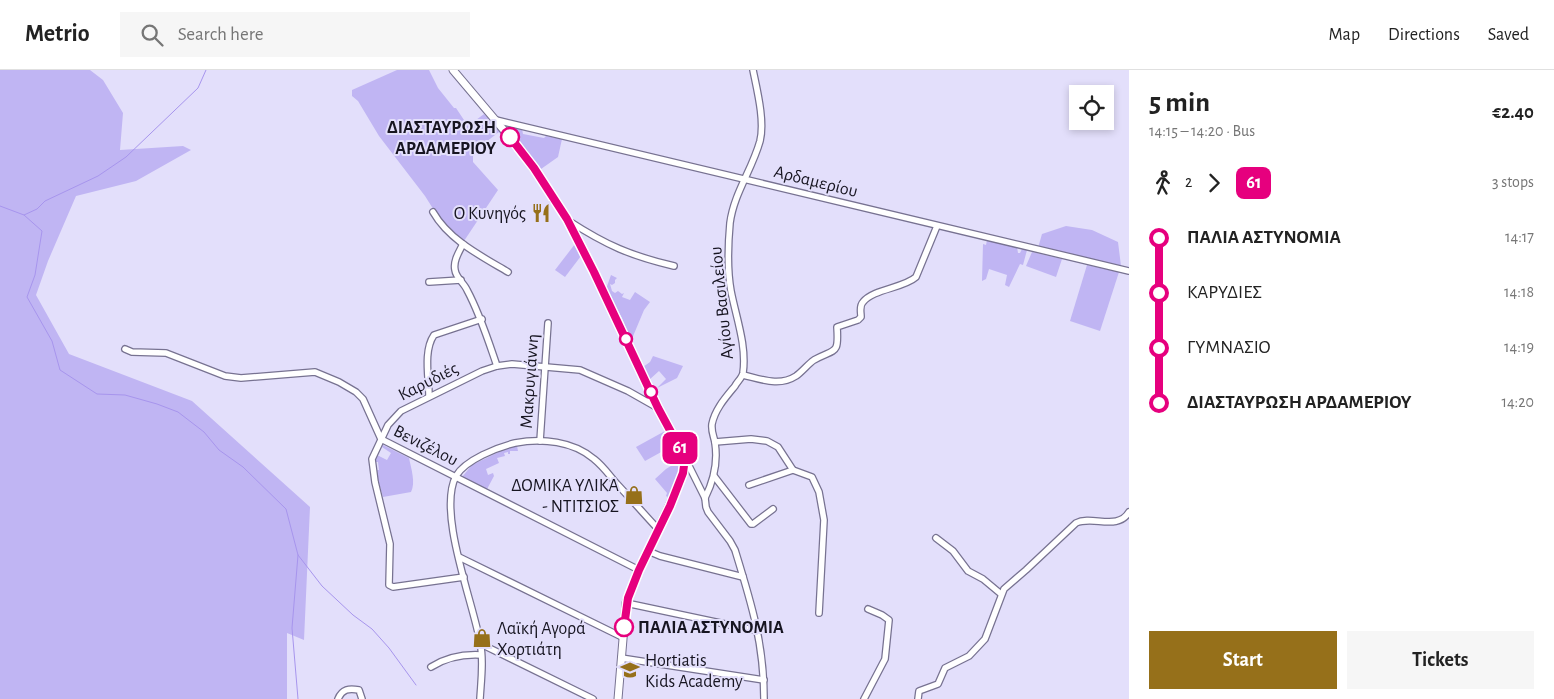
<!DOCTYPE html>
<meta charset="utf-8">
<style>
:root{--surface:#fff;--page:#f6f6f6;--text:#222;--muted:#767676;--line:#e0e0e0;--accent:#96701a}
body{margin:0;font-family:"Alegreya Sans",sans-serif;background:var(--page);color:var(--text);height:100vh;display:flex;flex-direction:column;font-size:19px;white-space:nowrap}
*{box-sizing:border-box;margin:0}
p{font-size:16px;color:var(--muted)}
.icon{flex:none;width:28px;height:28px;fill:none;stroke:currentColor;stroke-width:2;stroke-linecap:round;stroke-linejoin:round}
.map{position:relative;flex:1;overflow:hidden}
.side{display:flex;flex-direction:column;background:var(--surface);width:425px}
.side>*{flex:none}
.badge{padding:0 10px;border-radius:8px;font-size:18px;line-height:32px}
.controls{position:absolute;left:1069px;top:15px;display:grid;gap:10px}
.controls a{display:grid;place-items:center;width:45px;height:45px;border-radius:0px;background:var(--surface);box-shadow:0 2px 8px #0003;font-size:25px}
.map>.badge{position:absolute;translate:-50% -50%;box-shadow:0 0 0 2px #fff}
.legs{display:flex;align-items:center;gap:8px;height:55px;padding:0 20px;font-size:16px}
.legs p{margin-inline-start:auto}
.overview{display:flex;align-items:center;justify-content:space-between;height:85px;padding:0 20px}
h1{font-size:28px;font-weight:700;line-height:38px}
.action{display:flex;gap:10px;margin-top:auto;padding:10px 20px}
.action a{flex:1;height:58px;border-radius:0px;background:var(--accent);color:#fff;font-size:20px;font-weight:700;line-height:58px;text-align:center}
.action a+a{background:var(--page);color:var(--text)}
ul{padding:0 20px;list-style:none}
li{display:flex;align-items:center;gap:18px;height:55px;font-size:19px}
li i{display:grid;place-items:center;width:8px;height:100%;margin:0 6px;background:currentColor}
li i::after{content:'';width:12px;height:12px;margin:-6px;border:4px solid;border-radius:50%;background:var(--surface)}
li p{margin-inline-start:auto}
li:first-child i{background:linear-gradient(#0000 50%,currentColor 0)}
li:last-child i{background:linear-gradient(currentColor 50%,#0000 0)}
header{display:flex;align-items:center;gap:30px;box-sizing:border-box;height:70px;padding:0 25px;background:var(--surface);border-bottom:1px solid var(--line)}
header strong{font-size:24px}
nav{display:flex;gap:28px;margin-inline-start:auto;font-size:18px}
.search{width:350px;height:45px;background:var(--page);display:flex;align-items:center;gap:12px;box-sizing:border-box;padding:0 18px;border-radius:0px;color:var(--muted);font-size:19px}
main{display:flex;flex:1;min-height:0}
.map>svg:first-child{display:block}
</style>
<header>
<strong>Metrio</strong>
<div class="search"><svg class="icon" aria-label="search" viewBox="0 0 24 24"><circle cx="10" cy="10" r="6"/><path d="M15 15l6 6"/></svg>Search here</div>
<nav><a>Map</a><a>Directions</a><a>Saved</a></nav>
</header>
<main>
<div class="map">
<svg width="1129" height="629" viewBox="0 0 1129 629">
<rect width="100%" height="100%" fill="#e3dffb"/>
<g fill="#c0b5f3">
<path d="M 0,0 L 90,0 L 103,10 L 123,43 L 120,80 L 183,76 L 191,80 L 136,111 L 76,126 L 48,191 L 36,225 L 69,284 L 192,331 L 310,437 L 304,570 L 287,563 L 287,629 L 0,629 Z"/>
<path d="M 397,0 L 429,0 L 438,18 L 454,38 L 456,38 L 468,56 L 484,44 L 515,79 L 514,81 L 499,62 L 473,82 L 473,92 L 498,120 L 464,171 L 442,153 L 425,126 L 379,66 L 358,31 L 352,26 L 352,20 Z"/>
<path d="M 515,57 L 522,59 L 523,64 L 544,68 L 546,66 L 562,69 L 558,87 L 541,99 L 512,62 Z"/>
<path d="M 1066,156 L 1092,160 L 1118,172 L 1121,196 L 1038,178 L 1042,164 Z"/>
<path d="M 987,170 L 1017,177 L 1018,183 L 1020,183 L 1022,179 L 1027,180 L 1023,195 L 1020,194 L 1009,217 L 1005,215 L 1007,205 L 989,199 L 986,209 L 982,211 L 983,174 L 986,175 Z"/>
<path d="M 575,174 L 581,186 L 565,207 L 555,200 Z"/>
<path d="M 1032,182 L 1062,189 L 1056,207 L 1026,196 Z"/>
<path d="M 1087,195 L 1119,202 L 1100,261 L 1070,251 Z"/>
<path d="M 611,205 L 617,208 L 615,210 L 615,213 L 612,215 L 610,214 L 612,221 L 615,223 L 618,221 L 622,224 L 624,223 L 622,227 L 630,230 L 635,222 L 650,232 L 644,240 L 631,271 L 622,248 L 606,219 Z"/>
<path d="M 653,286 L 683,296 L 677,308 L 657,318 L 666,309 L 659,301 L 649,310 L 643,297 L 650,292 Z"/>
<path d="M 665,361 L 672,376 L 645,391 L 636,377 Z"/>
<path d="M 383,375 L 409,388 C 411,398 416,413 411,422 L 383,427 L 375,400 L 379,400 L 378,392 L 374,392 L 377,385 L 387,390 L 391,383 L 382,377 Z"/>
<path d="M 517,376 L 518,381 L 510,381 L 510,384 L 508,384 L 508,382 L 504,383 L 505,386 L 497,388 L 499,393 L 486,399 L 488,405 L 493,403 L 494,406 L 486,421 L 462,407 L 472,395 L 503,380 Z"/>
<path d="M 679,391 L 678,404 L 669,428 L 666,426 L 667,423 L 655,409 L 666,399 Z"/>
</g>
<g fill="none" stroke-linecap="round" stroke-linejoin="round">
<g stroke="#a795ed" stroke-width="1">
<path d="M 0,136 L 24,145 L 37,139 L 45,131 L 98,106 L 126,87 L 198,18 L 206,0"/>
<path d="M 24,145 L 42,161 L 35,205 L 27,227 L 52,271 L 60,300 L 97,324 L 125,325 L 157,334 L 178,342 L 204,362 L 219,380 L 243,397 L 286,439 L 298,485 L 322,516 L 353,545 L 372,559 L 389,578 L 416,615"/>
<path d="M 298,629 L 292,558 L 298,485"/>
</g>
<g stroke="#777291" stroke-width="8">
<g id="minor">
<path d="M 496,50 L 1129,201"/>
<path d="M 433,142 C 449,170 481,186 508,202"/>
<path d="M 569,151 C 606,175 631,186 674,196"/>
<path d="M 463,174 C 459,182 453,191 455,200 C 456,208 464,213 467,220 C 480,244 488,270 497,296"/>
<path d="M 429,212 L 461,210"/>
<path d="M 125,279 L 132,282 L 166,283 L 225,306 L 241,308 L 315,302 L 339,312 L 356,322 L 363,329 L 381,369 L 639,500"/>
<path d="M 743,305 C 761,309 779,317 796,306 C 803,301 808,294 814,290 C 835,278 839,286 837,257 L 858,250 L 861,247 C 861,242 859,236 863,232 C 873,219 904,218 916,207 L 937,156"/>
<path d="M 429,326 C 429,308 423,281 434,265 L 482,249"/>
<path d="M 540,371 L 548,253"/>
<path d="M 715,372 L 751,369 L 767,371 L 778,377 L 793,400 L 812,407 L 819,422 L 824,450 L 819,543"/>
<path d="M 685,388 L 705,428 L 706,437 L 708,442 L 730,471 L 735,480 C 751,532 764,573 764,629"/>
<path d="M 714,406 L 751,454 L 753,454 L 773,439"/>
<path d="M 749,415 L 793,400"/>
<path d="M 705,428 C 714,410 718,392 715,373 C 714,366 711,362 712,354 C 715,339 726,327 735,316 C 737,312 742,308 743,303 C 747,276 736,247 731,221 C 727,199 728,175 730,153 C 734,123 752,100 760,71 C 765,51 757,20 753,0"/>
<path d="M 936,468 L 953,481 L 968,501 L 983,509 L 1001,524"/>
<path d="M 648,481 L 660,486 L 743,507"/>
<path d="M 459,487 L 622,567"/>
<path d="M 464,507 L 393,517 L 389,515 L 390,474 L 375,412 L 372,389 L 388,355 L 401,341 L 482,301 L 497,296 L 512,294 L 580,300 L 628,321 L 658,338"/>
<path d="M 626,533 L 758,561"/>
<path d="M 481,574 L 593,629"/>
<path d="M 621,588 L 764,610"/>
<path d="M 431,597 C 447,587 463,584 481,585"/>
<path d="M 338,629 C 342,619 349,618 359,620 L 362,629"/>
<path d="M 480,629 C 481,611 484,590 480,572 C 473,532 437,442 456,406 C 465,390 498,377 515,373 C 542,368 573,371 594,389 C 603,396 610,406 617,414 C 631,429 644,444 658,459"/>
<path d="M 864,629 L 885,589 L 889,550 L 882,545 L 868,539"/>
<path d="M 918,629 L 919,621 L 938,614 L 945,598 L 969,586 L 985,569 L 1004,519 L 1026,500 L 1076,453 C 1092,445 1118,461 1129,442"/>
</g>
</g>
<g stroke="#777291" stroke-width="9">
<path id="tertiary" d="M 453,0 L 524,84 L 567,149 L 594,202 L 658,338 L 685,388 L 683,403 L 669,436 L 639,500 L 626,533 L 618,629"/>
</g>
<use href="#minor" stroke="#fff" stroke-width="5.5"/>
<use href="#tertiary" stroke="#fff" stroke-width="7"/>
</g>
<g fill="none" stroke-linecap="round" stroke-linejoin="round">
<g stroke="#fff" stroke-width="11">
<path id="line-1" d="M 510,67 L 534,98 L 567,149 L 594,202 L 658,338 L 685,388 L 683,403 L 670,436 L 639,500 L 628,528 L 624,557"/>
</g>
<use href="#line-1" stroke="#e6007e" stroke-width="8"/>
</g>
<defs>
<g id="restaurant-bare" transform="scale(1.5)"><path d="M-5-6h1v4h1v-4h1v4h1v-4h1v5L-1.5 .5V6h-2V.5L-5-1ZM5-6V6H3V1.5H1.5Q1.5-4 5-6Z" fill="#96701a" stroke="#e3dffb" stroke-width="2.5" paint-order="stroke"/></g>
<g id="shop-bare" transform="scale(1.5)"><path d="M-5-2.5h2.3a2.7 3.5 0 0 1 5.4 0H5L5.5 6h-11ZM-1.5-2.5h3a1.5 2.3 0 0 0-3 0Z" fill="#96701a" stroke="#e3dffb" stroke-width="2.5" paint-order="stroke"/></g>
<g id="school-bare" transform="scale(1.5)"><path d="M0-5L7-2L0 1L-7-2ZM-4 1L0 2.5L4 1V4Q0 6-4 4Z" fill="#96701a" stroke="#e3dffb" stroke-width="2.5" paint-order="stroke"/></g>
</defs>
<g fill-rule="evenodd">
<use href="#restaurant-bare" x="541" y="143"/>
<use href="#shop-bare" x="634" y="425"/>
<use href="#shop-bare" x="482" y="568"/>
<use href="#school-bare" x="630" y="600"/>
</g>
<g fill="#fff" stroke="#e6007e" stroke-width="2.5">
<circle cx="510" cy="67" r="9"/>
<circle cx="626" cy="269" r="6"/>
<circle cx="651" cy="322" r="6"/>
<circle cx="624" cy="557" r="9"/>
</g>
<g text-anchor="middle" stroke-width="4" stroke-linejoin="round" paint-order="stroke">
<g font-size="18" font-weight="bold" fill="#171521" stroke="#e3dffb" text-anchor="end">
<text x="496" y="63">ΔΙΑΣΤΑΥΡΩΣΗ<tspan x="496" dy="21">ΑΡΔΑΜΕΡΙΟΥ</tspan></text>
<text x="638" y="563" text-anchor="start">ΠΑΛΙΑ ΑΣΤΥΝΟΜΙΑ</text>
</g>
<g font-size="18" fill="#171521" stroke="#e3dffb">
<text transform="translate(816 111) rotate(14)" y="6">Αρδαμερίου</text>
<text transform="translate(721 233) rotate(-96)" y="6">Αγίου Βασιλείου</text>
<text transform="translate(428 311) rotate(-27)" y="6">Καρυδιές</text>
<text transform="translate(529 311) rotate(-86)" y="6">Μακρυγιάννη</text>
<text transform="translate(426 375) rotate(27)" y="6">Βενιζέλου</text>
</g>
<g font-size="18" fill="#171521" stroke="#e3dffb" text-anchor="end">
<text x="526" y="149">Ο Κυνηγός</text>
<text x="619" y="421">ΔΟΜΙΚΑ ΥΛΙΚΑ<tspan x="619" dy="21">- ΝΤΙΤΣΙΟΣ</tspan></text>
<text x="497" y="564" text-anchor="start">Λαϊκή Αγορά<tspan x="497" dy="21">Χορτιάτη</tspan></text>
<text x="645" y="596" text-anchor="start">Hortiatis<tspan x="645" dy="21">Kids Academy</tspan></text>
</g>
</g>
</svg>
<div class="controls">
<a><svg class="icon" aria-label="locate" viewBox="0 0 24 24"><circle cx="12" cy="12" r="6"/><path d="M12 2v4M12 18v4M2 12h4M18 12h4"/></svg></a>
</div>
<b class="badge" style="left:680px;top:378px;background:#e6007e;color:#fff">61</b>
</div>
<section class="side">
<div class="overview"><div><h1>5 min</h1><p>14:15 – 14:20 · Bus</p></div><b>€2.40</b></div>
<div class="legs"><svg class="icon" aria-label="walk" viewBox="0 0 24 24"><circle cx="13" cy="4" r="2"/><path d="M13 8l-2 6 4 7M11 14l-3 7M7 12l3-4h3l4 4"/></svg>2<svg class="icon" aria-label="forward" viewBox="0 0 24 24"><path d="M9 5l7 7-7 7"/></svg><b class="badge" style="background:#e6007e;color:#fff">61</b><p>3 stops</p></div>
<ul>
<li><i style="color:#e6007e"></i><b>ΠΑΛΙΑ ΑΣΤΥΝΟΜΙΑ</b><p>14:17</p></li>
<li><i style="color:#e6007e"></i><span>ΚΑΡΥΔΙΕΣ</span><p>14:18</p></li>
<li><i style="color:#e6007e"></i><span>ΓΥΜΝΑΣΙΟ</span><p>14:19</p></li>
<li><i style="color:#e6007e"></i><b>ΔΙΑΣΤΑΥΡΩΣΗ ΑΡΔΑΜΕΡΙΟΥ</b><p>14:20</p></li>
</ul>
<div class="action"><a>Start</a><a>Tickets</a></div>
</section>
</main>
